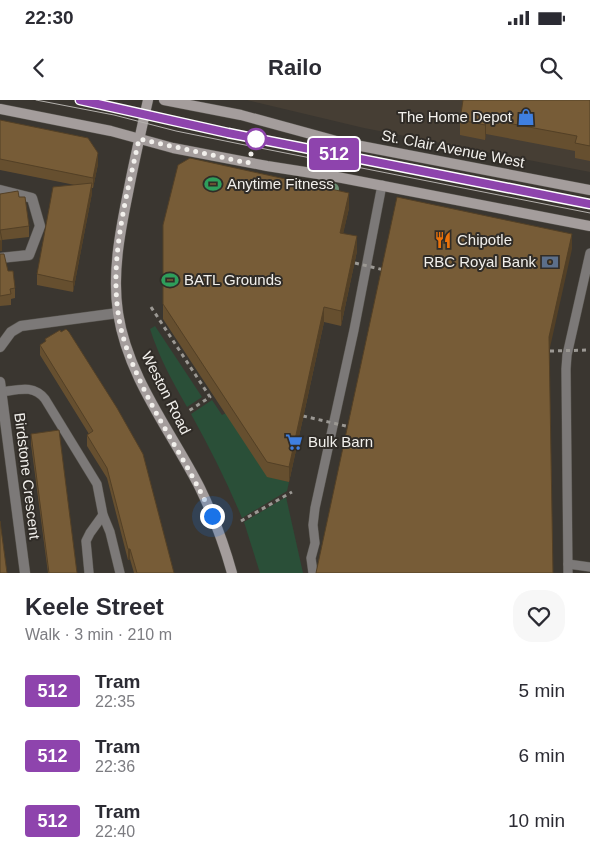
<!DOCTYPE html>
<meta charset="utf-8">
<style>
:root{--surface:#fff;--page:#f7f7f7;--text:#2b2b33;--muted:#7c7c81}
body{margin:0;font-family:Arial,sans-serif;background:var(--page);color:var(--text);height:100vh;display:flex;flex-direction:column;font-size:19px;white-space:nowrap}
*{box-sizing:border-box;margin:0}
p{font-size:16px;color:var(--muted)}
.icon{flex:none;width:28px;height:28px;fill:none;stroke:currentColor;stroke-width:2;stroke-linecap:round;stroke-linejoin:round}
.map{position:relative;height:473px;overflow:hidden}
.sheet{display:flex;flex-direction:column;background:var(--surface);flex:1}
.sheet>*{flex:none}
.badge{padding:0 10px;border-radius:4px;font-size:18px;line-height:32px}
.you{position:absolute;width:25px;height:25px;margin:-12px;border:4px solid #fff;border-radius:50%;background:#1a73e8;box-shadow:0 0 0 8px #1a73e833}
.map>.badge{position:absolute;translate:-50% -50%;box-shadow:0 0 0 2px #fff}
.round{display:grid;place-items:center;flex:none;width:52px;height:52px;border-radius:20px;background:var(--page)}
.summary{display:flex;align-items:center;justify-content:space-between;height:85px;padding:0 25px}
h1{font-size:24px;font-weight:600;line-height:38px}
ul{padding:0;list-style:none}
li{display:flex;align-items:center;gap:15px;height:65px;padding:0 25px}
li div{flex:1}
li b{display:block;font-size:19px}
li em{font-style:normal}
li .badge{min-width:55px;font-weight:700;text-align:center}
.status{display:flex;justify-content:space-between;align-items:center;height:35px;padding:0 25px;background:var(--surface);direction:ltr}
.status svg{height:14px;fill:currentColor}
header{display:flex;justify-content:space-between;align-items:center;height:65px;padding:0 25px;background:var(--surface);font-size:22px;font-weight:600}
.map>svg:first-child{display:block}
</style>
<div class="status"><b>22:30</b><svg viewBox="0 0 49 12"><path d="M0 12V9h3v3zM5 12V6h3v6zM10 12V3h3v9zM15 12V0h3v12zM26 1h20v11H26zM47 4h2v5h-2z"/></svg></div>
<header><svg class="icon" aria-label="back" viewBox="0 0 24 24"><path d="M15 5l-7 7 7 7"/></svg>Railo<svg class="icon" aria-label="search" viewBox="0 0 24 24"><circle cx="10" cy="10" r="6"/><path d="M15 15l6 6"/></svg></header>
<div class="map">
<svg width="590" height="473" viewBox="0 0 590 473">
<rect width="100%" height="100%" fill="#3a3630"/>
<path fill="#463e34" d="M 247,0 L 590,0 L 590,72 L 364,28 Z"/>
<g fill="#2a4f38">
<path d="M 155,226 L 202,297 L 187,307 C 172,281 159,257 150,229 Z"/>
<path d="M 212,300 L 222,315 L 226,313 L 267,376 L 289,382 L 287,391 L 242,418 C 227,382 210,348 191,314 Z"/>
<path d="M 286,397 L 303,473 L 260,473 L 244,422 Z"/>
</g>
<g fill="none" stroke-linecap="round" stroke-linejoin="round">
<g stroke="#57544e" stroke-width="10">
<g id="lane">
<path d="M 1,292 C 18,290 33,284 45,299 L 97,384 L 103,415 L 110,432 L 120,473"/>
<path d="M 568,464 L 590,467"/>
<path d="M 89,473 L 86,441 L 90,433 L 103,415"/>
<path d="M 313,473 L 311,458 L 315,443 L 313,425 L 315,408 L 354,230 L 382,85"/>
<path d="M 568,473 L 566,269 L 567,255 L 590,153"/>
</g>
</g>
<g stroke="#57544e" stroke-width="11">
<g id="street">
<path d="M 0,90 L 32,98 L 40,126 L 29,155 L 0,158"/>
<path d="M 0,247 L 11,232 L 21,226 L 118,213"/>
<path d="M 0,282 L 25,473"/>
</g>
</g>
<g stroke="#57544e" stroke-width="11">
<g id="secondary">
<path d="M 148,0 C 141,31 134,62 128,93 C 120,132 112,173 118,213 C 128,278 171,331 200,388 C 213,415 224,444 232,473"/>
<path d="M 164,0 L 241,15 L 340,42 L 590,90"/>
<path d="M 0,9 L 111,31 L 173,48 L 267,66 L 337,77 L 590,126"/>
</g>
</g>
<g stroke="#9b9893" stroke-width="3" stroke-dasharray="4 4" stroke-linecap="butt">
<path d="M 151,207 L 210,297 L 187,312"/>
<path d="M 241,421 L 292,392"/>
</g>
<use href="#lane" stroke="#7c7978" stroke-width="9"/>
<use href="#street" stroke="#7c7978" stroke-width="10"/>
<use href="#secondary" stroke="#a49d9c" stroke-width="10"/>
<g stroke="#b4b1ad" stroke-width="1">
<path d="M 36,0 L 114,15 L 176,31 L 255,47 L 590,113"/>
<path d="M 80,0 L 228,33 L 590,104"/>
</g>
<g stroke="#9b9893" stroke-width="3" stroke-dasharray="4 4" stroke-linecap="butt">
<path d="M 355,163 L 384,170"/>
<path d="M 550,251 L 590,250"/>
<path d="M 303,316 L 350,327"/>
</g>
</g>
<circle fill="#6c9074" cx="333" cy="89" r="6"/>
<g fill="#664f2f">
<path d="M 590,0 L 590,61 L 575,58 L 575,51 L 486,34 L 485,40 L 460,35 L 460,20 Z"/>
<path d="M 0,20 L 98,64 L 93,88 L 92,88 L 92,93 L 73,192 L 37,185 L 37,174 L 75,85 L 0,70 Z"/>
<path d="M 0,94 L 19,97 L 29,126 L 29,137 L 2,140 L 2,151 L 0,151 Z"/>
<path d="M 349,108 L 343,133 L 357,151 L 341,226 L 324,222 L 289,382 L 267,377 L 163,219 L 163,125 Z"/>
<path d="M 0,154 L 15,188 L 15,198 L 11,199 L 11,205 L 0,206 Z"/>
<path d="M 45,239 L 174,473 L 134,473 L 130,459 L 128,460 L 107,378 L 87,346 L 87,335 L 89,334 L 40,255 L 40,245 L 45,242 Z"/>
<path d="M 31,334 L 77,473 L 48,473 L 31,344 Z"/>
</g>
<g fill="#534026">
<path d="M 486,19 L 486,34 L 485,40 L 485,25 Z"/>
<path d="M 98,53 L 98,64 L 93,88 L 93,78 Z"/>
<path d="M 92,83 L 92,93 L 73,192 L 73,182 Z"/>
<path d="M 349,93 L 349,108 L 340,148 L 340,133 Z"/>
<path d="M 572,134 L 572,149 L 549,252 L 549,237 Z"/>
<path d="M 357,136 L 357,151 L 341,226 L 341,211 Z"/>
<path d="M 2,140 L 2,151 L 0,151 L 0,141 Z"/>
<path d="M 324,207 L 324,222 L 289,382 L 289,367 Z"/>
<path d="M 128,449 L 130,449 L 130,459 L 128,460 Z"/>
</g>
<g fill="#775c37" stroke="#534026">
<path d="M 463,0 L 590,0 L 590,46 L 575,43 L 577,36 L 486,19 L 485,25 L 460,20 Z"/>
<path d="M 0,20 L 88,38 L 98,53 L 93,78 L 0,59 Z"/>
<path d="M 190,58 L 349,93 L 340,133 L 357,136 L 341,211 L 324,207 L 289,367 L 267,362 L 163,204 L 163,125 L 178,65 Z"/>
<path d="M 92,83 L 73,182 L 37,174 L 53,87 Z"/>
<path d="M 18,91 L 19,97 L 25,97 L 29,126 L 0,130 L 2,140 L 0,141 L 0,94 Z"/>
<path d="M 397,97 L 572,134 L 549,237 L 553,473 L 316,473 Z"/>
<path d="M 0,154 L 4,154 L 8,171 L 13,171 L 15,188 L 10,189 L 11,194 L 0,196 Z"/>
<path d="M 66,229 L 69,232 L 117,308 L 143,354 L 174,473 L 137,473 L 130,449 L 128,449 L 107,368 L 87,335 L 93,331 L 40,245 L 46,241 L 45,239 L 60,230 L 61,232 Z"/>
<path d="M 59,330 L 77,473 L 49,473 L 31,334 Z"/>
<path d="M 0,421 L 7,473 L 0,473 Z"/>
</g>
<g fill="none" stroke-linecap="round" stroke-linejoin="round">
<g stroke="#fff" stroke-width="11">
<path id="line" d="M 80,0 L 228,33 L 590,104"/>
</g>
<use href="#line" stroke="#8e44ad" stroke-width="8"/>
<path stroke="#f2f0ec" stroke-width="5" stroke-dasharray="0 9" d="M 212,416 C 192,370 163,330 142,285 C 131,262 121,237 118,212 C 110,155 127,95 139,39 L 248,63 L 256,39"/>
</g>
<defs>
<g id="shop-bare" transform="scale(1.35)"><path d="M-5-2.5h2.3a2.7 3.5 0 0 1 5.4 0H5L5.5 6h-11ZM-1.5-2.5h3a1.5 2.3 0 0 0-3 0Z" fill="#3f7fe0" stroke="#302c27" stroke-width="2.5" paint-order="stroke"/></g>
<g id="stadium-bare" transform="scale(1.35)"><path d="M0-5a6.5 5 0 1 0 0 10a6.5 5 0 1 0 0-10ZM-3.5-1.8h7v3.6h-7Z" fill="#2e9e5b" stroke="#302c27" stroke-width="2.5" paint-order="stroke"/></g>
<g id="restaurant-bare" transform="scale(1.35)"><path d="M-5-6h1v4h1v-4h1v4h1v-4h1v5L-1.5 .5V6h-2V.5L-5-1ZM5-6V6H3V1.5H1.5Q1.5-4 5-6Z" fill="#e8710a" stroke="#302c27" stroke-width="2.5" paint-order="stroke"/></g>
<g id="bank-bare" transform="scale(1.35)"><path d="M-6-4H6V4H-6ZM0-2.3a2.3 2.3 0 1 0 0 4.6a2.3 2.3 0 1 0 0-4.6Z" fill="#5c6f8a" stroke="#302c27" stroke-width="2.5" paint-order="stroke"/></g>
<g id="supermarket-bare" transform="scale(1.35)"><path d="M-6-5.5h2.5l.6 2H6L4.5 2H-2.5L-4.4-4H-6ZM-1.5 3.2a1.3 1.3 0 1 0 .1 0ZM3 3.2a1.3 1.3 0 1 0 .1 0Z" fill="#3f7fe0" stroke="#302c27" stroke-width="2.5" paint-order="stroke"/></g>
</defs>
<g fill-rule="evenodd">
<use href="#shop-bare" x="526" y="17"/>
<use href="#stadium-bare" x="213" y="84"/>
<use href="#restaurant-bare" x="443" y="140"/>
<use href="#bank-bare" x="550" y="162"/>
<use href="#stadium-bare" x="170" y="180"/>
<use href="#supermarket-bare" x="294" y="342"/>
</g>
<circle fill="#fff" stroke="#8e44ad" stroke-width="2.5" cx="256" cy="39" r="10"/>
<g text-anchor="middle" stroke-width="4" stroke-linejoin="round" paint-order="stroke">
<g font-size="15" fill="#f2f0ec" stroke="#302c27" text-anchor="start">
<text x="512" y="22" text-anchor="end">The Home Depot</text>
<text x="227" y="89">Anytime Fitness</text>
<text x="457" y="145">Chipotle</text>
<text x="536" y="167" text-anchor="end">RBC Royal Bank</text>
<text x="184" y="185">BATL Grounds</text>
<text x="308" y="347">Bulk Barn</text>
</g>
<g font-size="15" fill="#f2f0ec" stroke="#302c27">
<text transform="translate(453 49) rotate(11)" y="5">St. Clair Avenue West</text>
<text transform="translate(166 293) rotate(63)" y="5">Weston Road</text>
<text transform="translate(27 376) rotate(83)" y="5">Birdstone Crescent</text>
</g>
</g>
</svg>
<div class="you" style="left:212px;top:416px"></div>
<b class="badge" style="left:334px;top:54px;background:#8e44ad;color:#fff">512</b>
</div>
<section class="sheet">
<div class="summary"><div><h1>Keele Street</h1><p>Walk · 3 min · 210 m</p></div><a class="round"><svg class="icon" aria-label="heart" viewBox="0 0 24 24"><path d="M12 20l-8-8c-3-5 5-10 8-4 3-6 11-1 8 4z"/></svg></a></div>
<ul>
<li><span class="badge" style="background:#8e44ad;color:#fff">512</span><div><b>Tram</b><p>22:35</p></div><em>5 min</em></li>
<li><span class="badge" style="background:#8e44ad;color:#fff">512</span><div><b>Tram</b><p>22:36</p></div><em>6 min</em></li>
<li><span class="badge" style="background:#8e44ad;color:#fff">512</span><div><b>Tram</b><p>22:40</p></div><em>10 min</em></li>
</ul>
</section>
